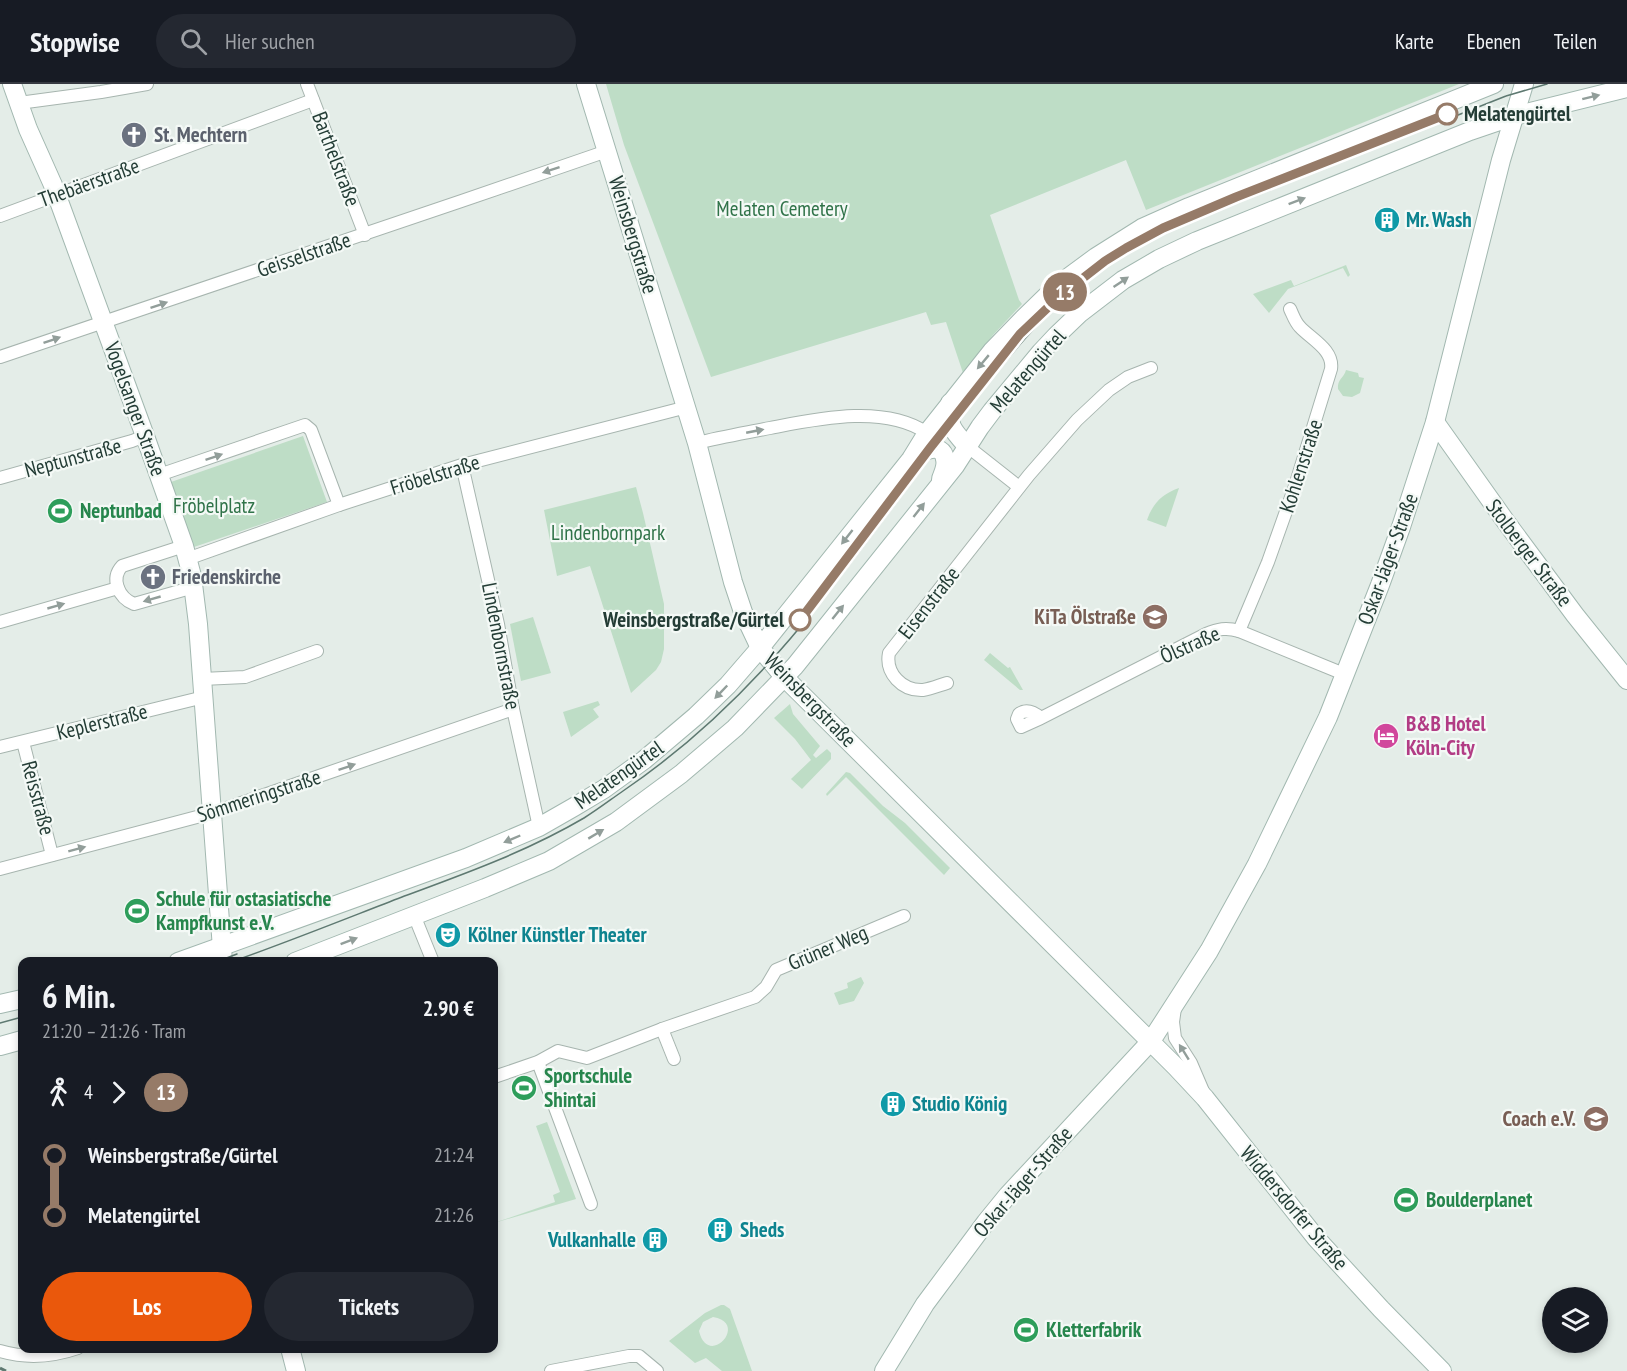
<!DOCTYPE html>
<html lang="de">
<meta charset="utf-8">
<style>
:root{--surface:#171b24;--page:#242831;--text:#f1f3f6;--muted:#9ea1a6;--line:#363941;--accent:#ea580c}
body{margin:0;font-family:"PT Sans Narrow",sans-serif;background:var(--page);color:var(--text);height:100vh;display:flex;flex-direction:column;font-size:22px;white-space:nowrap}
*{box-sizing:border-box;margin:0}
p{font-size:20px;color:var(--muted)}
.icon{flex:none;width:33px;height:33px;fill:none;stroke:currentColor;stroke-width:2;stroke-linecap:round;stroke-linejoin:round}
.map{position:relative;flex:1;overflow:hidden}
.side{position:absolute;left:18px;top:873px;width:480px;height:396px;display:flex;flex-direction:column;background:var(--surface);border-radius:12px;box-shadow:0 3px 9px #0003}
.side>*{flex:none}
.badge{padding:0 12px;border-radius:20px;font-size:21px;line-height:39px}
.fabs{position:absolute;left:1542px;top:1203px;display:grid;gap:12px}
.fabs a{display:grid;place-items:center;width:66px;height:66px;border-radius:50%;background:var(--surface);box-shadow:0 3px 9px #0003;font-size:30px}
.map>.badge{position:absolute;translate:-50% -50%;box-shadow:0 0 0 3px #fff}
.legs{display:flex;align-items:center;gap:9px;height:66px;padding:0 24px;font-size:20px}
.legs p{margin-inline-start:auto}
.overview{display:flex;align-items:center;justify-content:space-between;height:102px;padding:0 24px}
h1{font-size:33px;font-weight:700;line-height:45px}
.primary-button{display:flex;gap:12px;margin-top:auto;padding:12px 24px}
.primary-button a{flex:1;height:69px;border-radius:36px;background:var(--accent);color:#fff;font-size:24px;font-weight:700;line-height:69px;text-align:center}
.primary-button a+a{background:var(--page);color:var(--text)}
ul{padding:0 24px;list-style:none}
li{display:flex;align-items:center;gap:21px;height:60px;font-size:22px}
li i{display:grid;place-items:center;width:9px;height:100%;margin:0 8px;background:currentColor}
li i::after{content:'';width:15px;height:15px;margin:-8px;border:4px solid;border-radius:50%;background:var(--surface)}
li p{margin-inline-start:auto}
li:first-child i{background:linear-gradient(#0000 50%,currentColor 0)}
li:last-child i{background:linear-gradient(currentColor 50%,#0000 0)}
header{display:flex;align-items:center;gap:36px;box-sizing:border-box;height:84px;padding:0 30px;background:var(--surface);border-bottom:2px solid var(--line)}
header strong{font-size:28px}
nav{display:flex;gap:33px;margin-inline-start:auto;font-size:21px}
.search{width:420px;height:54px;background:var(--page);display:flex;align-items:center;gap:15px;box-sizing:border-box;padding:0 21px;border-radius:33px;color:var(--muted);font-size:22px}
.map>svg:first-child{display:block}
</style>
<header>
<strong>Stopwise</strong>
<div class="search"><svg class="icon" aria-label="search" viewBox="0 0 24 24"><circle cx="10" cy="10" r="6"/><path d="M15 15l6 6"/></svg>Hier suchen</div>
<nav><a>Karte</a><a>Ebenen</a><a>Teilen</a></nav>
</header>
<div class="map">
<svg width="1627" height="1287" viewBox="0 0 1627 1287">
<rect width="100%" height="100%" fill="#e4ede8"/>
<g fill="#beddc6" fill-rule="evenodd">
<path d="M 606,0 L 1459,0 L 1146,126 L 1126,76 L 990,131 L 1019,216 L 1022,220 L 993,251 L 963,289 L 946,238 L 931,241 L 926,228 L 711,293 L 624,61 Z"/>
<path d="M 1346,181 L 1350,191 L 1348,193 L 1343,184 L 1288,205 L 1269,229 L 1253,210 L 1291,196 L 1294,202 Z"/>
<path d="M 1346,286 L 1358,289 L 1359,293 L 1364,294 L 1360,309 L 1352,313 L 1343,312 L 1338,305 C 1337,295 1344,294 1346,286 Z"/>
<path d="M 303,352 L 327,418 L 194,463 L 171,398 Z"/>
<path d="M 636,403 L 643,429 L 664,520 L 664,565 L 661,578 L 656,586 L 631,609 L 590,482 L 557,492 L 544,426 Z"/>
<path d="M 1179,404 L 1166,443 L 1147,436 C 1153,419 1162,410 1179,404 Z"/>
<path d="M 533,533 L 551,589 L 521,597 L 510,540 Z"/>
<path d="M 990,569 L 1008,584 L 1010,583 L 1023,606 L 1020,606 L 984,576 Z"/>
<path d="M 598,617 L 600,621 L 593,625 L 599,633 L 571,653 L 563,628 Z"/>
<path d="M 790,620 L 793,630 L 820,662 L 813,671 L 816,674 L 827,665 L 831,669 L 831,675 L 802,705 L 791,695 L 811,676 L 795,655 L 774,634 Z"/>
<path d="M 846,688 L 850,689 L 883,722 L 905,739 L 950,784 L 944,791 L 846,693 L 827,712 L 826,710 Z"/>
<path d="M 861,893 L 864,899 L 854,917 L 839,921 L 834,909 L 848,904 L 847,899 Z"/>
<path d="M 547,1038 L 576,1115 L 494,1139 L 555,1118 L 553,1111 L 560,1108 L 536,1042 Z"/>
<path d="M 721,1221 L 724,1221 L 730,1225 L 752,1287 L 722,1287 L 706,1274 L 695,1279 L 669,1257 L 705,1229 ZM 713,1233 C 750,1239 708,1285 699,1247 L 703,1238 Z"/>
</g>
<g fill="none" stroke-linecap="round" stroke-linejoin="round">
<g stroke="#a7b5af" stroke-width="14">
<g id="street">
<path d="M 307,0 L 365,151"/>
<path d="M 19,19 L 101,8 L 147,0"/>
<path d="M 0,132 L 313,16"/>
<path d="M 0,273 C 202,205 405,137 607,67"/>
<path d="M 697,359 C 721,353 745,349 770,344 C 817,335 884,320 927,349"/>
<path d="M 967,362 L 1019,403"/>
<path d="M 462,381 L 498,540 L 513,625 L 539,743"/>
<path d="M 159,391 L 305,341 L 311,346 L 339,421"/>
<path d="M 0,394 L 132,357 L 145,352"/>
<path d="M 184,462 L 122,482 C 110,495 119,514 134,520 L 194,503"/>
<path d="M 187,475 L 339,421 L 462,381 L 687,323"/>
<path d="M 0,538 L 118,504"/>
<path d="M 1239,547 L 1268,478 L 1295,402 L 1331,285 C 1334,266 1311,255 1300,243 C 1295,238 1293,231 1290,225"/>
<path d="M 202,595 L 245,593 L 317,567"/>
<path d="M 947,599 C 940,601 931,605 923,606 C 902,607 885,589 889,569 L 1029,391 L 1077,336 L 1109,306 L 1128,293 L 1151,284"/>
<path d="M 1041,634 C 1035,629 1027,624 1019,630 L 1017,635 L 1021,643 L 1041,634 L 1206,550 C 1218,545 1226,543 1239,547 L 1344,590"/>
<path d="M 23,658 L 52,771"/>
<path d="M 0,663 L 204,613"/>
<path d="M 0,785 L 212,729 L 513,625"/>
<path d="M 414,831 L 433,878"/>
<path d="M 1175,924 L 1173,938 L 1175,954 L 1191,979 L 1203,1007"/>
<path d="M 662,945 L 674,975"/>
<path d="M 538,978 L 591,1120"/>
<path d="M 494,993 L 538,978 L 558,967 L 587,974 L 662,945 L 755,913 L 766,903 L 776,886 L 904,832"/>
<path d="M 0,1267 C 27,1275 52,1273 78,1264"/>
<path d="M 551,1287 L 629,1272 L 639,1272 L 657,1287"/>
</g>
</g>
<g stroke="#a2b8b0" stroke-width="20">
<g id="secondary">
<path d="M 12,0 L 28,45 L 53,101 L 64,131 L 145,352 L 184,462 L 192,492 L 198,540 L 223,878"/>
<path d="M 586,0 L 697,359 L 733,498 L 743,528 L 760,564 L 784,593 L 1176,983 L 1205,1014 L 1316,1154 L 1381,1225 L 1442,1287"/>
<path d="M 950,319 C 947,341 953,347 967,362"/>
<path d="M 1435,338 L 1506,438 L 1575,531 L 1627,596"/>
<path d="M 912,374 C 922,367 942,357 945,375 C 947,382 943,389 941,395"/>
<path d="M 178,878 L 466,774 L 539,743 L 574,723 L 604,705 L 644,676 L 696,632 L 728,601 L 760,564 L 911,375 L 927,349 L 992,267 L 1023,235 L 1058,201 L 1096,173 L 1142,144 L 1189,123 L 1494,0"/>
<path d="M 295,878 L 485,804 L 549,777 L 616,738 L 681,690 L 735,644 L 795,582 L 955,382 L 980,343 L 992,327 L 1041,268 L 1056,252 L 1080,229 L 1123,196 L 1159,175 L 1197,157 L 1470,47 L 1514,32 L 1627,4"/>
<path d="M 0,920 L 22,915"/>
<path d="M 0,962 L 22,956"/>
<path d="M 290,1264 L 296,1287"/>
<path d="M 884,1287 L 925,1220 L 986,1138 L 1008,1111 L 1151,957 L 1209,867 L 1257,780 L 1328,633 L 1380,501 L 1401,443 L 1435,338 L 1501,76 L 1524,0"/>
</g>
</g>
<use href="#street" stroke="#fff" stroke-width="12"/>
<use href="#secondary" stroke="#fff" stroke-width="18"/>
<g stroke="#5e7971" stroke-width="1.5">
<path d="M 216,878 L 237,870"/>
<path d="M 231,878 C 288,858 345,835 402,813 C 464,790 526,768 584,734 C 597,726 610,716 623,707 C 698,656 762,592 818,521 C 870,455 919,386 972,319 C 1007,275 1041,232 1085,197 C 1144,152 1216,127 1284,100 C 1358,70 1432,41 1506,12 L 1547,0"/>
<path d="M 0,939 L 22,933"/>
</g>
<path stroke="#5e7971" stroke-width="3" stroke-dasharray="12 6" stroke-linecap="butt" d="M 0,1284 L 6,1287"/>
</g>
<defs><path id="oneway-solid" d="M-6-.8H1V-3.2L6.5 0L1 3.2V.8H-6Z" transform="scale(1.5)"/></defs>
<g fill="#929e9a">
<use href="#oneway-solid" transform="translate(1591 13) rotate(-14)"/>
<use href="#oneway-solid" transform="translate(551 86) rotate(162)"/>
<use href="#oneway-solid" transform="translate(1297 117) rotate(-21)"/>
<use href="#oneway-solid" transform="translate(1121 198) rotate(-34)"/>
<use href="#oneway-solid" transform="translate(159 221) rotate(-19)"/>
<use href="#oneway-solid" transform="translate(52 256) rotate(-19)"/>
<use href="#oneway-solid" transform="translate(983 278) rotate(130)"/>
<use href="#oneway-solid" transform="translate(755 347) rotate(-11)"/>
<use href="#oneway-solid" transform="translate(214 373) rotate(-19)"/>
<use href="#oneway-solid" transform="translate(919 426) rotate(-52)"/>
<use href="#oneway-solid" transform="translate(847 453) rotate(128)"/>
<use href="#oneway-solid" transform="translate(152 515) rotate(164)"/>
<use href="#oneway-solid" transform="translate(56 522) rotate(-16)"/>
<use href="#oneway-solid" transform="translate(838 528) rotate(-51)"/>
<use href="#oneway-solid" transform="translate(721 608) rotate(134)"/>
<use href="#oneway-solid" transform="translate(347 683) rotate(-19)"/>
<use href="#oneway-solid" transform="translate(596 750) rotate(-31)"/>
<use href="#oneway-solid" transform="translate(512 755) rotate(157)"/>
<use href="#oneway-solid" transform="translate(77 765) rotate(-15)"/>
<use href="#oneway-solid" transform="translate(349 857) rotate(-21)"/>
<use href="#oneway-solid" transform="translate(1184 968) rotate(-122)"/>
</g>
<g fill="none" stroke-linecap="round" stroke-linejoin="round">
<g stroke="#fff" stroke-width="14">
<path id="line-1" d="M 800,536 L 930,364 L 1020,250 L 1060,212 L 1105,177 L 1126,164 L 1163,144 L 1236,113 L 1447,30"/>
</g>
<use href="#line-1" stroke="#967b68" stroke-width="9"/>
</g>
<defs>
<g id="church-disc" transform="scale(1.35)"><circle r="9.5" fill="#6b7280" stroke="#f4f9f6"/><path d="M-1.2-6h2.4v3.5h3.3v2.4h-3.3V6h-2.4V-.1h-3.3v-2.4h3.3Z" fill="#fff"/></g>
<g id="building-disc" transform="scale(1.35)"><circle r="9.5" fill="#0f9aa8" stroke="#f4f9f6"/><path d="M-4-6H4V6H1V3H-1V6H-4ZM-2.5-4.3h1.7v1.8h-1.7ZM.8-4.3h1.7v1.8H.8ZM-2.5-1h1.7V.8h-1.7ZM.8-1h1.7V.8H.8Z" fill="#fff"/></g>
<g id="stadium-disc" transform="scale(1.35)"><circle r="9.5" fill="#2e9e5b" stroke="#f4f9f6"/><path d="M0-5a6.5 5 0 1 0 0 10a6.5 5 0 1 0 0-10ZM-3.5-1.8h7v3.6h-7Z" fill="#fff"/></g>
<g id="school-disc" transform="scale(1.35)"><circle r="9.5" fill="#8d6e63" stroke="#f4f9f6"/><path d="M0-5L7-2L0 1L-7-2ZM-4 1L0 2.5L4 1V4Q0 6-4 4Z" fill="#fff"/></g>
<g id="hotel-disc" transform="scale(1.35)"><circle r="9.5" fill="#d1479c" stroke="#f4f9f6"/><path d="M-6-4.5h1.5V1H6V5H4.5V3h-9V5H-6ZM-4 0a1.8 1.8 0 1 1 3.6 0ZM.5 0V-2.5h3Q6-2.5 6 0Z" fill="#fff"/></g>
<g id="theatre-disc" transform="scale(1.35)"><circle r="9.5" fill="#0f9aa8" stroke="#f4f9f6"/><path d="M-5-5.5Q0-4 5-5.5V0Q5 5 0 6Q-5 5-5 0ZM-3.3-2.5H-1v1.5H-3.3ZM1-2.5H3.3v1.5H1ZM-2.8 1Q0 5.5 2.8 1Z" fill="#fff"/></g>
</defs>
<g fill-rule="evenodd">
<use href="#church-disc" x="134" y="51"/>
<use href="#building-disc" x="1387" y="136"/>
<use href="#stadium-disc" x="60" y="427"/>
<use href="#church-disc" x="153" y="493"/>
<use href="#school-disc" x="1155" y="533"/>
<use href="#hotel-disc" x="1386" y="652"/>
<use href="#stadium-disc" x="137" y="827"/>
<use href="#theatre-disc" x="448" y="851"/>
<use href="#stadium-disc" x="524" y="1004"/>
<use href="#building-disc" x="893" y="1020"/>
<use href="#school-disc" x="1596" y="1035"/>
<use href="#stadium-disc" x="1406" y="1116"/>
<use href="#building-disc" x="720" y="1146"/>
<use href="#building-disc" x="655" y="1156"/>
<use href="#stadium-disc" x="1026" y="1246"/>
</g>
<g fill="#fff" stroke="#967b68" stroke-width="3">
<circle cx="1447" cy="30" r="10"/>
<circle cx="800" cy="536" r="10"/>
</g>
<g text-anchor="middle" stroke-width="4.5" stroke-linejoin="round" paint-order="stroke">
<g font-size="21" font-weight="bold" fill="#243d36" stroke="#f4f9f6" text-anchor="start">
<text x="1464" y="37">Melatengürtel</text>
<text x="784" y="543" text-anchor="end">Weinsbergstraße/Gürtel</text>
</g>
<g font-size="21" font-weight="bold" fill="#5b616d" stroke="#f4f9f6" text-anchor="start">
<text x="154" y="58">St. Mechtern</text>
<text x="172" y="500">Friedenskirche</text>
</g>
<g font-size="21" fill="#243d36" stroke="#f4f9f6">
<text transform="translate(336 75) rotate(69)" y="7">Barthelstraße</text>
<text transform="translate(89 99) rotate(-20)" y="7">Thebäerstraße</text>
<text transform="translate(633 151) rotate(73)" y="7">Weinsbergstraße</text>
<text transform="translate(304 171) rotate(-19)" y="7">Geisselstraße</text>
<text transform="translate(1028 287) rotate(-49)" y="7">Melatengürtel</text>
<text transform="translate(135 325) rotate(70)" y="7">Vogelsanger Straße</text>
<text transform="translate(73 374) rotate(-15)" y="7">Neptunstraße</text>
<text transform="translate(1301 382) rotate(-72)" y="7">Kohlenstraße</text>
<text transform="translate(435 391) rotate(-17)" y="7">Fröbelstraße</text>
<text transform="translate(1529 469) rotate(53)" y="7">Stolberger Straße</text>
<text transform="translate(1388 475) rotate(-70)" y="7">Oskar-Jäger-Straße</text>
<text transform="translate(929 519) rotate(-52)" y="7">Eisenstraße</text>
<text transform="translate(1190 561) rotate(-24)" y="7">Ölstraße</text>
<text transform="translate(501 562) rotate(79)" y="7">Lindenbornstraße</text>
<text transform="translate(810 616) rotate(46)" y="7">Weinsbergstraße</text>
<text transform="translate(102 638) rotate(-14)" y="7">Keplerstraße</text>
<text transform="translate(619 691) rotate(-35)" y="7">Melatengürtel</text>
<text transform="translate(259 712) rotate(-18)" y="7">Sömmeringstraße</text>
<text transform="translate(38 714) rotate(75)" y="7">Reisstraße</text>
<text transform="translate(828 864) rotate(-23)" y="7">Grüner Weg</text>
<text transform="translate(1023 1098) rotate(-49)" y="7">Oskar-Jäger-Straße</text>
<text transform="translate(1294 1124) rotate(50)" y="7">Widdersdorfer Straße</text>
</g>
<g font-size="21" fill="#307349" stroke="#f4f9f6">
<text x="782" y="132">Melaten Cemetery</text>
<text x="214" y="429">Fröbelplatz</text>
<text x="608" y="456">Lindenbornpark</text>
</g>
<g font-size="21" font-weight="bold" fill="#0d838f" stroke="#f4f9f6" text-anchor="start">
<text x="1406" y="143">Mr. Wash</text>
<text x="468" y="858">Kölner Künstler Theater</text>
<text x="912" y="1027">Studio König</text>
<text x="740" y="1153">Sheds</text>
<text x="636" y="1163" text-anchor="end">Vulkanhalle</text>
</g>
<g font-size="21" font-weight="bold" fill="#27864d" stroke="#f4f9f6" text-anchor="start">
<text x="80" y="434">Neptunbad</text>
<text x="156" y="822">Schule für ostasiatische<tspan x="156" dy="24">Kampfkunst e.V.</tspan></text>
<text x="544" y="999">Sportschule<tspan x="544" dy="24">Shintai</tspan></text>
<text x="1426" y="1123">Boulderplanet</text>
<text x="1046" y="1253">Kletterfabrik</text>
</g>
<g font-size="21" font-weight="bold" fill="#785e54" stroke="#f4f9f6" text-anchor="end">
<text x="1136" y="540">KiTa Ölstraße</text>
<text x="1576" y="1042">Coach e.V.</text>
</g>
<g font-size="21" font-weight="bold" fill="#b23c85" stroke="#f4f9f6" text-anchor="start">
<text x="1406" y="647">B&amp;B Hotel<tspan x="1406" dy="24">Köln-City</tspan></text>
</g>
</g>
</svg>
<div class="fabs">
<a><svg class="icon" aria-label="layers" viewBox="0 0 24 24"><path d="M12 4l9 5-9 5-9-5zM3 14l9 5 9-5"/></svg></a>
</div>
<b class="badge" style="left:1065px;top:208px;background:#967b68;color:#fff">13</b>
<section class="side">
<div class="overview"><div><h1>6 Min.</h1><p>21:20 – 21:26 · Tram</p></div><b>2.90 €</b></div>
<div class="legs"><svg class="icon" aria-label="walk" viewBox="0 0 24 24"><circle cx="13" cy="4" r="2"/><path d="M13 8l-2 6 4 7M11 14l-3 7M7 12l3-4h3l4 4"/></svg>4<svg class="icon" aria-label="forward" viewBox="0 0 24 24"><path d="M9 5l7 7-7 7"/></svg><b class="badge" style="background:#967b68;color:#fff">13</b></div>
<ul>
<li><i style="color:#967b68"></i><b>Weinsbergstraße/Gürtel</b><p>21:24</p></li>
<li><i style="color:#967b68"></i><b>Melatengürtel</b><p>21:26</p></li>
</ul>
<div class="primary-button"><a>Los</a><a>Tickets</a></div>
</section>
</div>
